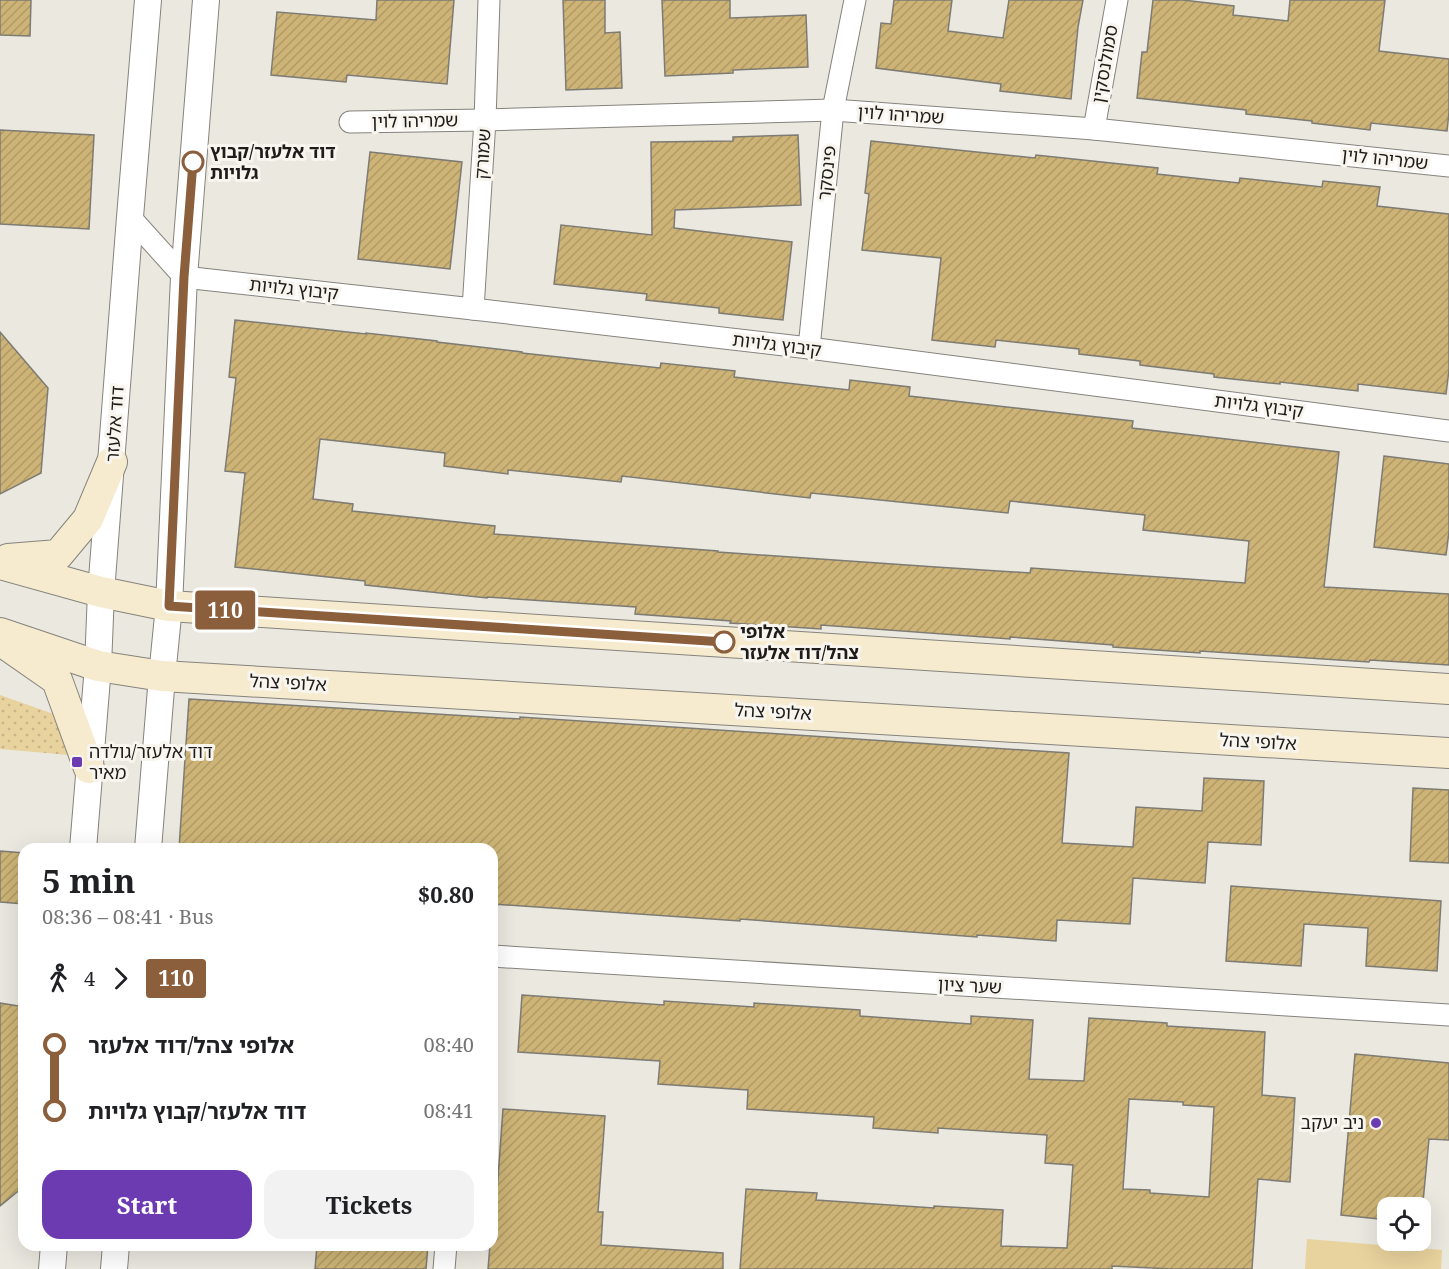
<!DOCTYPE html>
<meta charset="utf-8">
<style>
:root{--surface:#fff;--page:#f2f2f2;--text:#202124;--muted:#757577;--accent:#6c3ab1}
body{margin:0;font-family:"Noto Serif","Noto Sans Hebrew",serif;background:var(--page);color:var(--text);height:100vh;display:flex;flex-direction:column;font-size:22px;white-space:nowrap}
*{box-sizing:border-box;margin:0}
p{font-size:20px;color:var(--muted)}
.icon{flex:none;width:33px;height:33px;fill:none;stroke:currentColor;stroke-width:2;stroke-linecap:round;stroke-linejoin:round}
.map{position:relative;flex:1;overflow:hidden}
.side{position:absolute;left:18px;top:843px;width:480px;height:408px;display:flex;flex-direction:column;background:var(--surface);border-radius:18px;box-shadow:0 6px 24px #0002}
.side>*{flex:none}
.badge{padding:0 12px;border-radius:4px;font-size:21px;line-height:39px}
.tools{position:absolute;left:1377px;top:1197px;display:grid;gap:12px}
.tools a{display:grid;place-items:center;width:54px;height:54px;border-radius:12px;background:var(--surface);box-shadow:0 6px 24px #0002;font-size:30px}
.map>.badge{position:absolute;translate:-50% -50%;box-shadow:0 0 0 3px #fff}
.legs{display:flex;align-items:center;gap:9px;height:66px;padding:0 24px;font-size:20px}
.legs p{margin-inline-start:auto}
.head{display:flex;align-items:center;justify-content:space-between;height:102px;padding:0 24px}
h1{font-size:33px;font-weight:700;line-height:45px}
.action{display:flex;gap:12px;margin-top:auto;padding:12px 24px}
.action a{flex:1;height:69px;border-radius:18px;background:var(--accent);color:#fff;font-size:24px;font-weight:700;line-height:69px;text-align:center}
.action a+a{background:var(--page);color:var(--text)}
ul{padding:0 24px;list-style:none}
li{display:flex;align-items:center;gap:21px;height:66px;font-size:22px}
li i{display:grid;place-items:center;width:9px;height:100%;margin:0 8px;background:currentColor}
li i::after{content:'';width:15px;height:15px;margin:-8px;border:4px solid;border-radius:50%;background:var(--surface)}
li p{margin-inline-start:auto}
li:first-child i{background:linear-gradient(#0000 50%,currentColor 0)}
li:last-child i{background:linear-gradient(currentColor 50%,#0000 0)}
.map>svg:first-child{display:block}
</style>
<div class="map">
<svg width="1449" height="1269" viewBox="0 0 1449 1269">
<defs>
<pattern id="grass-dots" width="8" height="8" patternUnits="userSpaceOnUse" patternTransform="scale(1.5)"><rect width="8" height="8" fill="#e8d29d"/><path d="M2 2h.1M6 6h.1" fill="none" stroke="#c7b487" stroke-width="1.8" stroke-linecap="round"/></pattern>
<pattern id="building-hatch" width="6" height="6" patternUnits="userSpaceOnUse" patternTransform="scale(1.5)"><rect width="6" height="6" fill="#cdb476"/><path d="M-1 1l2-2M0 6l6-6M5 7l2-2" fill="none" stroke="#b09a66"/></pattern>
</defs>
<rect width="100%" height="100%" fill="#ebe8e0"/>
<path fill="url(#grass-dots)" d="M 0,695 L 65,718 L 81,756 L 0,749 Z"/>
<path fill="#e8d29d" d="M 1307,1239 L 1442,1250 L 1441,1269 L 1305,1269 Z"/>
<g fill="url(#building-hatch)" stroke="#7e7b74" stroke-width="1.5" fill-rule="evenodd">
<path d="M 0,0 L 31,0 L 30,36 L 0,35 Z"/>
<path d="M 377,0 L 454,0 L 447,84 L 347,75 L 346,82 L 271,75 L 277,12 L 376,20 Z"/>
<path d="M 563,0 L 605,0 L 605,33 L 620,32 L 622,88 L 566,90 Z"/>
<path d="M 662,0 L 730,0 L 730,18 L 806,15 L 808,67 L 733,70 L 733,73 L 665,76 Z"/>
<path d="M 894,0 L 952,0 L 948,31 L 1003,38 L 1009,0 L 1083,0 L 1078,27 L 1071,99 L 1000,91 L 1001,84 L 876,68 L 881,23 L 891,24 Z"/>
<path d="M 1153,0 L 1183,0 L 1234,6 L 1233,15 L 1288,21 L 1290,0 L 1385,0 L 1379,51 L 1449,59 L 1449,112 L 1447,131 L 1371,123 L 1370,130 L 1312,123 L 1312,121 L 1246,114 L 1246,110 L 1137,98 L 1142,52 L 1147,52 Z"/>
<path d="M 0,130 L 94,135 L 89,229 L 0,224 Z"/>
<path d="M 798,135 L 801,205 L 675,210 L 674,228 L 792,242 L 783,320 L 719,313 L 719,308 L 646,300 L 647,294 L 554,284 L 561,225 L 652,235 L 651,142 L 733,141 L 733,137 Z"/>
<path d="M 871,141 L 967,151 L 1035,158 L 1036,155 L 1158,168 L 1157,174 L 1239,183 L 1240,178 L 1322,187 L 1323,181 L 1380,187 L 1377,206 L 1449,214 L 1449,370 L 1446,394 L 1358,384 L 1358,391 L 1280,382 L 1280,384 L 1214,377 L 1214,374 L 1140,365 L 1140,361 L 1079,354 L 1079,349 L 996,340 L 995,347 L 932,340 L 941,258 L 862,250 L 869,194 L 865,193 Z"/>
<path d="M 370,152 L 462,162 L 450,269 L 358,259 Z"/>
<path d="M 235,320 L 366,334 L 366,333 L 437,341 L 437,342 L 522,352 L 522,353 L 660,368 L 661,363 L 735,371 L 734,377 L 849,390 L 850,380 L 910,387 L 909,396 L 1133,421 L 1132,428 L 1339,452 L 1324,587 L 1449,594 L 1449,665 L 1370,660 L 1369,662 L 1200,651 L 1200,653 L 1113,647 L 1113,645 L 1010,637 L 1010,639 L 821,625 L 821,629 L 730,623 L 731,621 L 635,614 L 636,607 L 487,597 L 487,598 L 365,585 L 365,581 L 235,567 L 245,473 L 225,471 L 236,378 L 229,377 ZM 320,439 L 445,453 L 444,466 L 508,474 L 508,470 L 621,482 L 622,476 L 810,498 L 811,493 L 1008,513 L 1010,501 L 1145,515 L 1143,530 L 1249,541 L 1245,583 L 1031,568 L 1030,573 L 936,567 L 718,552 L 718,551 L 494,534 L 495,526 L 352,511 L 353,504 L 313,499 Z"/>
<path d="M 0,332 L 48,388 L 41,473 L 0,494 Z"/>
<path d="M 1384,456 L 1449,464 L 1449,532 L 1446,555 L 1374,547 Z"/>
<path d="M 189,699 L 520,719 L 520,717 L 1069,753 L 1062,843 L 1133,847 L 1136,807 L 1202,811 L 1204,778 L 1264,781 L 1261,845 L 1208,842 L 1205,883 L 1133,878 L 1130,924 L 1057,920 L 1056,941 L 977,935 L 977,937 L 740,919 L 740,921 L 492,904 L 492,849 L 179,849 Z"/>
<path d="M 1413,788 L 1449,790 L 1449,863 L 1410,861 Z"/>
<path d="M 0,851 L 24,853 L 24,904 L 0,902 Z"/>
<path d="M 1231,886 L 1441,901 L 1437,971 L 1366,966 L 1368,928 L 1304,924 L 1301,966 L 1226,961 Z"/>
<path d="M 522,995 L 664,1005 L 664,1001 L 754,1007 L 754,1003 L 860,1010 L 860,1016 L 971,1024 L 971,1016 L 1033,1020 L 1029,1079 L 1084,1081 L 1089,1018 L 1167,1023 L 1167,1026 L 1265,1032 L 1262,1095 L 1295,1098 L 1290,1182 L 1258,1179 L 1252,1269 L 1172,1269 L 1112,1266 L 1112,1269 L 740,1269 L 746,1189 L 817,1193 L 816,1200 L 934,1208 L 934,1206 L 1003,1210 L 1001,1246 L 1067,1248 L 1073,1165 L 1045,1163 L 1047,1135 L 938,1128 L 938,1133 L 873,1128 L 874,1117 L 747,1109 L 748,1090 L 658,1084 L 660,1061 L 518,1052 ZM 1129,1099 L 1183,1102 L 1183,1105 L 1214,1107 L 1209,1197 L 1150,1193 L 1150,1190 L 1123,1189 Z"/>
<path d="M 0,1003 L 24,1007 L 24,1176 L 23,1187 L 0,1206 Z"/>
<path d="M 1355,1054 L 1449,1063 L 1449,1140 L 1429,1139 L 1421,1223 L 1420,1208 L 1388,1208 L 1388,1220 L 1341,1215 Z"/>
<path d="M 503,1109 L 605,1116 L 598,1212 L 603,1212 L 601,1245 L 723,1253 L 723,1269 L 488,1269 L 490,1245 L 492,1245 L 492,1205 L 496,1205 Z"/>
<path d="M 317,1245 L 428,1245 L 426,1269 L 315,1269 Z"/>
</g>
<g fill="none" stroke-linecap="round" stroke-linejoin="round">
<g stroke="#85837c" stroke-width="23">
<g id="minor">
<path d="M 350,122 L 485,120 L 833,110 L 1094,129 L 1449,166"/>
<path d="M 1094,129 L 1117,0"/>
<path d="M 130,217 L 184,277 L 473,309 L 809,348 L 1449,431"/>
<path d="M 473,309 L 485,120 L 489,0"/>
<path d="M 809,348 L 833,110 L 855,0"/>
<path d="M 492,956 L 1449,1015"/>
<path d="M 444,1269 L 446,1245"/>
</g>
</g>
<g stroke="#85837c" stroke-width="28">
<g id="tertiary">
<path d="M 83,849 L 98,666 L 101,592 L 130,217 L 148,0"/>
<path d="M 148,849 L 162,676 L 169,606 L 184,277 L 206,0"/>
<path d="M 52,1269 L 54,1245"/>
<path d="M 114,1269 L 116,1245"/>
</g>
</g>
<g stroke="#85837c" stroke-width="32">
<g id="secondary">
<path d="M 8,559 L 58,555 L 88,519 L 112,462"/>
<path d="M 0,564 L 101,592 L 169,606 L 1449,689"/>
<path d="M 0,633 L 98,666 L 162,676 L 1449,753"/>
<path d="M 7,645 L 57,680 L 89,768"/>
</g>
</g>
<use href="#minor" stroke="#fff" stroke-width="21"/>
<use href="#tertiary" stroke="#fff" stroke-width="26"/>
<use href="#secondary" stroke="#f6ebcf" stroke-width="30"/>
</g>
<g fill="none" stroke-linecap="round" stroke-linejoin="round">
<g stroke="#fff" stroke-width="14">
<path id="line-1" d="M 193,162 L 184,277 L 169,606 L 724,642"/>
</g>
<use href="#line-1" stroke="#8b5e3c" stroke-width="9"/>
</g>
<g fill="#fff" stroke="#8b5e3c" stroke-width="3">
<circle cx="193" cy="162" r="10"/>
<circle cx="724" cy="642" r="10"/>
</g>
<g fill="#6c3ab1" stroke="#f8f5ee" stroke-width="2">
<rect x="71" y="756" width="12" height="12" rx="3"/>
<circle cx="1376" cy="1123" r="6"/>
</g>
<g text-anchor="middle" stroke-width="6" stroke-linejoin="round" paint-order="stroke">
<g font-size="18" fill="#1e1c1a" stroke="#f8f5ee">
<text transform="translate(1105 64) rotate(-80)" y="6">סמולנסקין</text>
<text transform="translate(901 115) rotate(4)" y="6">שמריהו לוין</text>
<text transform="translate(415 121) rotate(-1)" y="6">שמריהו לוין</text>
<text transform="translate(483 154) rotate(-86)" y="6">שמורק</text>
<text transform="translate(1385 159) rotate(6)" y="6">שמריהו לוין</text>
<text transform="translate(827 173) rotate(-84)" y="6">פינסקר</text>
<text transform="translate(294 289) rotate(6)" y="6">קיבוץ גלויות</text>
<text transform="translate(777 345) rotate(7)" y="6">קיבוץ גלויות</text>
<text transform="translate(1259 406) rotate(7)" y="6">קיבוץ גלויות</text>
<text transform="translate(115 424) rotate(-86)" y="6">דוד אלעזר</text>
<text transform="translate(288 683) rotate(3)" y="6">אלופי צהל</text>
<text transform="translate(773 712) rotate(3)" y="6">אלופי צהל</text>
<text transform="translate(1258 742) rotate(3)" y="6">אלופי צהל</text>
<text transform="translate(970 986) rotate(3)" y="6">שער ציון</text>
</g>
<g font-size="18" font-weight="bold" fill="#1e1c1a" stroke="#f8f5ee" text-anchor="start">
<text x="210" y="158">דוד אלעזר/קבוץ<tspan x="210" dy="21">גלויות</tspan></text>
<text x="740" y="638">אלופי<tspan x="740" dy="21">צהל/דוד אלעזר</tspan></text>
</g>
<g font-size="18" fill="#1e1c1a" stroke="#f8f5ee" text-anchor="start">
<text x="89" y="758">דוד אלעזר/גולדה<tspan x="89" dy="21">מאיר</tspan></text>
<text x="1364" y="1129" text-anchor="end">ניב יעקב</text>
</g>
</g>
</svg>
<div class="tools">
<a><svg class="icon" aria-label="locate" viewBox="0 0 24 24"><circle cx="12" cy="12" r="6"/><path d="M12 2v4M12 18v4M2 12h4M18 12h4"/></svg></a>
</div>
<b class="badge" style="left:225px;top:610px;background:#8b5e3c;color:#fff">110</b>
<section class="side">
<div class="head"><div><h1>5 min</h1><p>08:36 – 08:41 · Bus</p></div><b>$0.80</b></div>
<div class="legs"><svg class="icon" aria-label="walk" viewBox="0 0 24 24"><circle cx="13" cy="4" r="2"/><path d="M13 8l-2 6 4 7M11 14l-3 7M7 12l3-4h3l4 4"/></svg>4<svg class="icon" aria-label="forward" viewBox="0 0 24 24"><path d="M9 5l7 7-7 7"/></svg><b class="badge" style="background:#8b5e3c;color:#fff">110</b></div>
<ul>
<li><i style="color:#8b5e3c"></i><b>אלופי צהל/דוד אלעזר</b><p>08:40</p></li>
<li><i style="color:#8b5e3c"></i><b>דוד אלעזר/קבוץ גלויות</b><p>08:41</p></li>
</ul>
<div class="action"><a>Start</a><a>Tickets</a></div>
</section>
</div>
